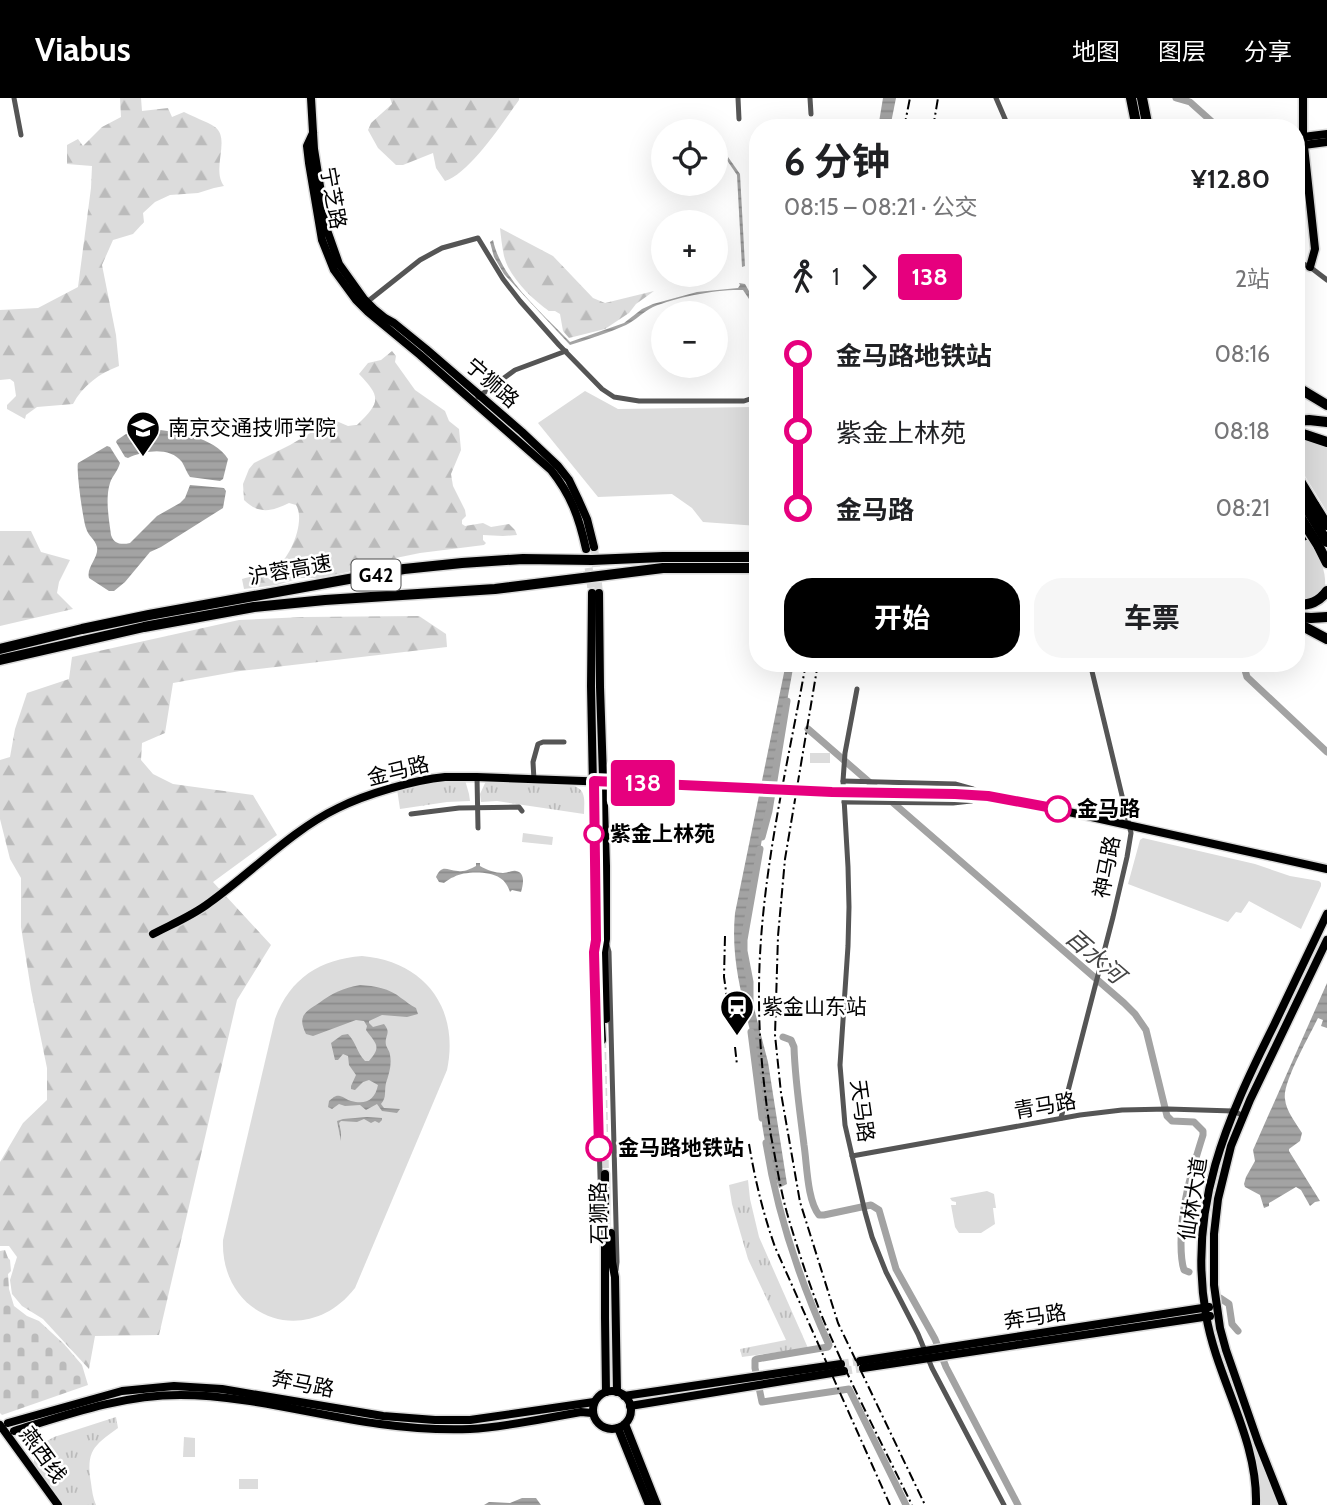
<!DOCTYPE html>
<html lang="zh">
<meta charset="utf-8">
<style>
:root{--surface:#fff;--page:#f6f6f6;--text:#202124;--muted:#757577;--accent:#000}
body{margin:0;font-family:Cabin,"Noto Sans SC",sans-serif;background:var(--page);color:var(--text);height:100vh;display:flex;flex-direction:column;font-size:26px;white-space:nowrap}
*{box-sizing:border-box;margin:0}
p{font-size:23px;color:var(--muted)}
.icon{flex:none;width:38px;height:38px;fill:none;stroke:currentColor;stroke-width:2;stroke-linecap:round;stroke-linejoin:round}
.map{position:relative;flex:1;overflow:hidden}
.details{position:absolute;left:749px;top:21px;width:556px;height:553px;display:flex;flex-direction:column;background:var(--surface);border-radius:28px;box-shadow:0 7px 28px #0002}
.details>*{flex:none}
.badge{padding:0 14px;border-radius:5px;font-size:24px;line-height:46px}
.tools{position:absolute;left:651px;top:21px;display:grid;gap:14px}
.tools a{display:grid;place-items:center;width:77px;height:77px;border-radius:50%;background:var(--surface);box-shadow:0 7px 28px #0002;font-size:35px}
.map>.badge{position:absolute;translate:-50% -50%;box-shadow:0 0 0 4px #fff}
.legs{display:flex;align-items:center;gap:10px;height:77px;padding:0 35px;font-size:23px}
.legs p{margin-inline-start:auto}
.summary{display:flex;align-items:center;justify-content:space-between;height:119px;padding:0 35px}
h1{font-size:38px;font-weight:700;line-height:52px}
.primary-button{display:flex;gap:14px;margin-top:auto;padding:14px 35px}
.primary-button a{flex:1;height:80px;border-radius:28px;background:var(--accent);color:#fff;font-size:28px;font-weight:700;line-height:80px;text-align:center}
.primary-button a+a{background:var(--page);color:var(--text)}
ul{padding:0 35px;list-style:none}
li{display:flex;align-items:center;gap:24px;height:77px;font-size:26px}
li i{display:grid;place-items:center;width:10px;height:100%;margin:0 9px;background:currentColor}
li i::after{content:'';width:18px;height:18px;margin:-9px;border:5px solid;border-radius:50%;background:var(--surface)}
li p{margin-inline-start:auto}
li:first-child i{background:linear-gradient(#0000 50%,currentColor 0)}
li:last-child i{background:linear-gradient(currentColor 50%,#0000 0)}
header{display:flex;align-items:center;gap:42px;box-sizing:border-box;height:98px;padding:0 35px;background:var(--accent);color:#fff}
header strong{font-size:33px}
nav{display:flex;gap:38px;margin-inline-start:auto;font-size:24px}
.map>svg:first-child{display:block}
</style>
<header>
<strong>Viabus</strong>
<nav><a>地图</a><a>图层</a><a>分享</a></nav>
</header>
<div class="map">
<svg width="1327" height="1407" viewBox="0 0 1327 1407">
<defs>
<pattern id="forest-firs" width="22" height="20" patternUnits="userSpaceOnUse" patternTransform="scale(1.75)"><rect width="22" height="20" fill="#dcdcdc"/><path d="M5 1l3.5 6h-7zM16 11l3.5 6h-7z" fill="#bbb"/></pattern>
<pattern id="cemetery-stones" width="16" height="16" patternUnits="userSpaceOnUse" patternTransform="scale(1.75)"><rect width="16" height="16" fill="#dcdcdc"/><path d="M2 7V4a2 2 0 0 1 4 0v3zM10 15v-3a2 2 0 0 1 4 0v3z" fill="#bbb"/></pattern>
<pattern id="park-tufts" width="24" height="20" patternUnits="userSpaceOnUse" patternTransform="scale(1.75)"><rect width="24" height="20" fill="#dcdcdc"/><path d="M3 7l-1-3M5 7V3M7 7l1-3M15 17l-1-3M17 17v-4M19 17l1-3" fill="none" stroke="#bbb"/></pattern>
<pattern id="water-rules" width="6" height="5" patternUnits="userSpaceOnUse" patternTransform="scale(1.75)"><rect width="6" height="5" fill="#a3a3a3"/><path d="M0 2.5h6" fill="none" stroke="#8b8b8b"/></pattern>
</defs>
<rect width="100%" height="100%" fill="#fff"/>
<g fill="#dcdcdc">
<path d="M 585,293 L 618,311 L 753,309 L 758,306 L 758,428 L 703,424 L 692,410 L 672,396 L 598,399 L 538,325 Z"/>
<path d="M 1297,338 L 1327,347 L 1327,414 L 1297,365 Z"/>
<path d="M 1307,439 C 1317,454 1327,471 1325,490 C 1323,496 1319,500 1314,502 C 1309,504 1302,504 1297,504 L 1297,443 Z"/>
<rect x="810" y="655" width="20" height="10"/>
<path d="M 523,735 L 553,739 L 552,747 L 522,744 Z"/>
<path d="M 1143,740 L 1255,766 L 1290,778 L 1319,783 L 1321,785 L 1321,788 L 1301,831 L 1249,803 L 1241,815 L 1236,814 L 1228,824 L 1128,786 L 1140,742 Z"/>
<path d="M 362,858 C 424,863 460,910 447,972 L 355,1190 C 307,1252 220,1220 223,1142 L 275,921 C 289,881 320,861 362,858 Z"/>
<path d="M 987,1093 L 994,1096 L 996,1110 L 993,1110 L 995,1126 L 981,1135 L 959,1135 L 955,1129 L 951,1107 L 956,1107 L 956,1104 L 952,1103 L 950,1100 Z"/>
<path d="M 1231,1280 L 1234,1281 L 1266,1377 L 1279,1407 L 1260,1407 C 1260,1363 1243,1324 1230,1283 Z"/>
<path d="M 184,1339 L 195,1340 L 195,1359 L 183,1359 Z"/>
<rect x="239" y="1381" width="19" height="10"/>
</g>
<g fill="url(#forest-firs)">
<path d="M 120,0 L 141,0 L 142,13 L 168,10 L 172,19 L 184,14 C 193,19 206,23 215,29 C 231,41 211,71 224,88 L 214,90 L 198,95 L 170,97 L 155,104 L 143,115 L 144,124 L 133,136 L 113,142 L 102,167 L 116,237 L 119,268 C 100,275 82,288 73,306 L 37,309 L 26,317 L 25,321 L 7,311 L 7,307 L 16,298 L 14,284 L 10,281 L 0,282 L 0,212 L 38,210 L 78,189 L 91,90 L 92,68 L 67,66 L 67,47 L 78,41 L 83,48 L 102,29 L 121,19 Z"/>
<path d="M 390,0 L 519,0 L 519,2 C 503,24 470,75 445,83 L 436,70 L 433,55 L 403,67 L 396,67 L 378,50 L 368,32 L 371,25 L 392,6 Z"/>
<path d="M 500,130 L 553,158 L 593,200 L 605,205 L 654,193 L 636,206 L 629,215 L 605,231 L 569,240 L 563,233 L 560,216 L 555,213 L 549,213 C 532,201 509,179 504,158 C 502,149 501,139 500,130 Z"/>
<path d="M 392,253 L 396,258 L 395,264 L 415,292 L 445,313 L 449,323 L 459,331 L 461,352 L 451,376 L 453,388 L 465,412 L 466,418 L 462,422 L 462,426 L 465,428 L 483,425 L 491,429 L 509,426 L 515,432 L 517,437 L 503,438 L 483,437 L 483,442 L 486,445 L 484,447 L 420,455 L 386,462 L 348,474 L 319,480 L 300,480 L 277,487 L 244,491 L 242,481 C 252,478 266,477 274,471 C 290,462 306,423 296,407 L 289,405 C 273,413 259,417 244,402 L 243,386 L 249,371 L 254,365 L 290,347 L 329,324 L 334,322 L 348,328 L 357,327 C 381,304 381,299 359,276 L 368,265 L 381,262 Z"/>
<path d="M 0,433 L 31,433 L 41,454 L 70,462 L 59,484 L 57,495 L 73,511 L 0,528 Z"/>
<path d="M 419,518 L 446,536 L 447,549 L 240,573 L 173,585 L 165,635 L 142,645 L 141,662 L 153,676 L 173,686 L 253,697 L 277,737 L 213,784 L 271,847 L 237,902 L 159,1237 L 95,1238 L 89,1271 L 43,1221 L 22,1208 L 12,1196 L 10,1182 L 17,1159 L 9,1148 L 0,1148 L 0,1064 L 23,1025 L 47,1002 L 47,970 L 31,892 L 21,829 L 21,780 L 10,761 L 0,721 L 0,662 L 10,659 L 15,631 L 27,595 L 69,581 L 72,559 L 239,522 L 304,519 Z"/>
</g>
<path fill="url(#cemetery-stones)" d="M 5,1152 L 8,1160 L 10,1162 L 11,1173 L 8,1176 L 9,1191 L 14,1208 L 27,1218 L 39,1223 L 64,1246 L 82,1267 L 88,1287 L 2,1317 L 0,1315 L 0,1153 Z"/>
<g fill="url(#park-tufts)">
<path d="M 465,682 L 469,696 L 470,703 L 447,704 L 400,711 L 397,691 L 419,685 Z"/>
<path d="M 486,683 L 574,688 C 587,692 584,704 584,716 L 497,703 L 481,704 L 480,696 Z"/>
<path d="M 748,1082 L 750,1101 L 759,1139 L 808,1250 L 742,1259 L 740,1251 L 786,1242 L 748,1161 L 732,1106 L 729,1087 Z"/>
<path d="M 116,1319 L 118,1330 C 93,1348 86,1353 91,1385 C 92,1393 93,1400 96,1407 L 63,1407 L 34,1368 L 34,1356 L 38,1348 L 54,1339 Z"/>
</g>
<g fill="url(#water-rules)">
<path d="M 883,0 L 896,0 L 890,30 L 878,30 Z"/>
<path d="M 716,48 L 721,49 L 740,76 L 745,168 L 742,169 L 737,77 L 720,52 L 716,50 Z"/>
<path d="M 493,142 C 501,181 543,216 570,244 L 624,225 L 642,211 L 653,206 L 697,194 L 738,190 L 740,187 L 739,185 L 745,186 C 752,198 758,208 758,222 L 751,204 L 743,192 C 717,191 676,199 653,209 C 643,214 636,222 626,227 C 608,235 589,241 570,247 L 504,176 L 494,159 L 490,144 Z"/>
<path d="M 151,331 C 174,333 215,339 228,361 L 223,381 L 220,383 L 190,379 C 187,375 185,369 182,364 C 169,348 144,353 128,360 L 125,359 L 116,344 L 117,342 L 126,336 Z"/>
<path d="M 107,348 L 110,349 L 120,365 C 118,373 112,378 110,385 C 105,401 109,421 111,437 C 114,446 121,447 130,445 L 157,418 L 180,405 L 185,400 L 190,387 L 224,390 L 226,393 L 223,410 L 161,449 L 150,454 L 125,484 L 114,493 L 109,493 L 89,480 C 86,469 99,460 97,449 C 95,441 88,438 86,430 C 83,422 76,372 78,365 Z"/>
<path d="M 786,565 L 794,565 L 744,840 L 745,865 L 748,887 L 768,964 L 787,1086 L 779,1090 C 773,1073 767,1056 764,1038 C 759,1011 760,984 755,958 C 746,906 730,870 735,815 Z"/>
<path d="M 476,765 L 480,765 L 480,768 C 487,772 495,775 503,775 C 508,775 512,772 516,773 C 526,775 523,787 521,794 L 512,792 L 510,794 C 508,788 505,783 500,780 C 489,773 465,773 454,779 C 450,780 447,783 444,785 L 439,784 L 436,779 C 442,766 446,772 458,773 C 465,774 470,771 476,768 Z"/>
<path d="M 1327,885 L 1327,930 L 1321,928 L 1323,922 L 1318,920 C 1310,937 1282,985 1285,1001 C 1286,1013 1296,1025 1302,1035 L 1300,1043 L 1289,1051 L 1289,1053 L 1320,1103 L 1315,1104 L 1310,1108 L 1301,1092 L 1296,1089 L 1269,1105 L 1269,1108 L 1264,1110 L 1260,1097 L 1245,1089 L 1244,1086 L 1246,1079 L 1255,1063 L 1253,1052 Z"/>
<path d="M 360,887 C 375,888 389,890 401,900 C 407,904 410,907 416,910 L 418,916 L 407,919 L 382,917 L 369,923 L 369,925 L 373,929 L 384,926 C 392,936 384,937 386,947 C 387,950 390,954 390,957 C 392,967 389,976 386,985 C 384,994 387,999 381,1006 L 384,1010 L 400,1011 L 397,1015 L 382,1013 L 377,1006 L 366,1012 L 360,1007 L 345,1008 L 339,1006 L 332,1011 L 328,1009 L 329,1003 C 333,1000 335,997 340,998 C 344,999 347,1002 351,1003 C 366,1007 375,1002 378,987 L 369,982 L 363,984 L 355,992 L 351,991 L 351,988 L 356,977 L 349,967 L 348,958 L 343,956 L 338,962 L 335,962 L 331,945 L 342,937 L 348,936 C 356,944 357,955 365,963 L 369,963 C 382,948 376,946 366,932 L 367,928 L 364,923 L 356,922 L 313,938 L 306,936 C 297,918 305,914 319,905 C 332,895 343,890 360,887 Z"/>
<path d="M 367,1019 L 382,1020 L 382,1022 L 379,1025 L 375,1023 L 371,1025 L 364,1021 L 357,1024 L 341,1023 L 339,1025 L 341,1034 L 341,1043 L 337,1023 L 343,1021 Z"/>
<path d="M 522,1400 L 536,1400 L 541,1407 L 484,1407 L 489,1404 L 510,1405 Z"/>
</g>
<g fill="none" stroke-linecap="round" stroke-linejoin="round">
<g stroke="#a3a3a3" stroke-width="7">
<path d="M 1176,0 L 1190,4 L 1219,30"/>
<path d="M 1297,153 L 1300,155"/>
<path d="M 1243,565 L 1247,579 L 1327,654"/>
<path d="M 808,631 L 1124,905 L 1135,916 L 1146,932 L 1167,1018 L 1172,1023 L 1194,1024 L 1203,1033 L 1203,1037 C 1192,1072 1181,1107 1181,1145 C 1181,1154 1181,1163 1184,1172 L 1189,1174"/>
<path d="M 762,739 L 769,713 L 787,603"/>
<path d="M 750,905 L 750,884 L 744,853 L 744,842 L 760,751"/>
<path d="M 751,934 L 762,1020"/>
<path d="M 783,939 L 791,942 L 794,949 C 795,982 800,1014 804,1047 C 807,1066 807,1102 819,1117 L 824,1117 L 871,1107 L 879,1112 L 896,1171 L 935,1241 L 946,1269 L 1018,1407"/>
<path d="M 766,1045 C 777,1115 800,1183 829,1247 L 828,1249 L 757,1261 L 755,1262 L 755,1270 L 762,1304 L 849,1291 L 906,1407"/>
<path d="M 1220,1200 L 1229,1206 L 1232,1226 L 1238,1233"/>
</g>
<g stroke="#d9d9d9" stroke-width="8" stroke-dasharray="8 4" stroke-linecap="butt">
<path d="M 594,449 L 599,495"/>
<path d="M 587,458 L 592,495"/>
<path d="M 602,942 L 605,1076"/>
<path d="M 841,1266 L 860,1263"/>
<path d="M 844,1273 L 863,1270"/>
</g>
<g stroke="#dbdbdb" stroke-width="11">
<g id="major">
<path d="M 311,0 L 314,51 L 327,132 L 339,166 L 364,201 L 374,211 L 385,220 L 394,225 L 426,251 L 522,334 L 558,368 L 569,382 L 579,403 L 587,421 L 594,449"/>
<path d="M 1303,0 L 1303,39 L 1315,151 L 1310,169"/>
<path d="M 313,35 L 307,48 L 309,65 L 322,142 L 334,172 L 356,202 L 368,214 L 420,257 L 551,372 C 571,397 579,419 586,451"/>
<path d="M 1303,39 L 1327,36"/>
<path d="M 1304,47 L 1327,44"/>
<path d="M 592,495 L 591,588 L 596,842 L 602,942"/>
<path d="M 599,495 L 600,589 L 606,768 L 606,841 L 604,854 L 606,921"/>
<path d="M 955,696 L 987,698 L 1028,705 L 1327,771"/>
<path d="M 153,836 C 172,826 192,818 209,805 C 251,775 292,732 338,710 C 366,696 414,682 445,679 C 456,679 467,679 477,679 L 692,687"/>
<path d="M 605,1076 L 605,1220 L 606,1294"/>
<path d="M 611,1135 L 612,1164 L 615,1179 L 617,1294"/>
<path d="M 860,1263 L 1209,1209"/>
<path d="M 863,1270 L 1210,1218"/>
<circle cx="612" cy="1312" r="19"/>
<path d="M 624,1298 L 841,1266"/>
<path d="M 630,1308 L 844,1273"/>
<path d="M 8,1325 L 122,1293 L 174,1288 L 222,1291 L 383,1318 L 435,1322 L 470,1322 L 594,1304"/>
<path d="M 625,1326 L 657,1407"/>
<path d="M 0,1327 L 58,1407"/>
<path d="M 618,1330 L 649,1407"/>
<path d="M 14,1333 C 69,1316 122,1297 180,1297 C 247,1297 313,1317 380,1326 C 409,1330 440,1332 470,1331 C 507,1329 545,1320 581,1314 L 592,1315"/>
<path d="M 1256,1407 C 1258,1340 1217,1282 1206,1217 C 1187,1109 1227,1021 1274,927 C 1292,890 1309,853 1327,816"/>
<path d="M 1283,1407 L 1258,1344 L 1226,1252 L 1220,1230 L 1214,1187 L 1214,1136 L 1218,1101 L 1231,1048 L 1250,1002 L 1327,842"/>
</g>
</g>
<g stroke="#dbdbdb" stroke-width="13">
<g id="highway">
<path d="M 1131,0 L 1137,30"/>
<path d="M 1142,0 L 1148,30"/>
<path d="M 1297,289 L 1327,307"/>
<path d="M 1297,323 L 1309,322 L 1327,324"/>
<path d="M 1297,334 L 1327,344"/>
<path d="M 1297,378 L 1315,408"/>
<path d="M 1297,394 L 1307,411"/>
<path d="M 1297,440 L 1316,433"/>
<path d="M 1318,447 L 1327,465"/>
<path d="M 1297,507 C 1310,507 1319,504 1327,493"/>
<path d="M 1297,519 L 1311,520 L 1327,519"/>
<path d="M 1297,525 L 1327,541"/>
<path d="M 0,551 L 82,531 L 149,517 L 404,471 L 462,465 L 523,461 L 592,462 L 663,459 L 758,459"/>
<path d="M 0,562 L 144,529 L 254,509 L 325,502 L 495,491 L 663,470 L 758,470"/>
</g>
</g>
<g stroke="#555" stroke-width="5">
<path d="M 14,0 L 21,37"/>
<path d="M 738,0 L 739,21"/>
<path d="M 810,0 L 811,16"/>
<path d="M 996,0 L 1009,30"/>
<path d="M 1297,163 L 1310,169 L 1327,182"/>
<path d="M 367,204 L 420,162 L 442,150 L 478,140 L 503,181 L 520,203 L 559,247 L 602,291 L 614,299 L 639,303 L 744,303 L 753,300 L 757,293 L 757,237"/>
<path d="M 478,299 L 515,272 L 566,253"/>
<path d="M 857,591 L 845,655 L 843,683 L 848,769 L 849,809 L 848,848 L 840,967 L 845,1027 L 865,1114 L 872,1139 L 886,1174 L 918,1236 L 932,1270 L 1004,1407"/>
<path d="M 477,679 L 478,730"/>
<path d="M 534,682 L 533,664 L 538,646 L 543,644 L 564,644"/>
<path d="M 843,683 L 955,686 L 973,691 L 985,697"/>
<path d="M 844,704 L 953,705 L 971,703 L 981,700"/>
<path d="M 411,716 L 459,710 L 519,709 L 522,713"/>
<path d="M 607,847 L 609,854 L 617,1164 L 616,1172"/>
<path d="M 594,876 L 601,1111"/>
<path d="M 1061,1020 L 1113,819 L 1127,759 L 1131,735 L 1090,565"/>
<path d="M 852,1058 L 1080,1017 L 1122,1012 L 1168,1011 L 1233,1013 L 1244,1018"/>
</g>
<use href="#major" stroke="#000" stroke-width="8"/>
<use href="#highway" stroke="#000" stroke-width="10"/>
<g stroke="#000" stroke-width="2" stroke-dasharray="10 3.5 2 3.5" stroke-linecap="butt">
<path d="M 904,30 L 910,0"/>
<path d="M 933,30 L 938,0"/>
<path d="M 806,565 C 786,676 758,788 759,901 C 759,947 764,992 771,1038 C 776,1063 780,1090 787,1115 C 797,1149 808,1183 821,1216 C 848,1281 881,1344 912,1407"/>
<path d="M 818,565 L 785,761 L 778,838 L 775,937 L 781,995 L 800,1104 L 838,1225 L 925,1407"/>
<path d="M 725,838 L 724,879 L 729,914"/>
<path d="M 735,949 L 737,967"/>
<path d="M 749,1046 C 755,1082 763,1115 775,1149 L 890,1407"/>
</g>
<g stroke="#dbdbdb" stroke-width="11" stroke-linecap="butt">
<path id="major-bridge" d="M 692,687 L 832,694 L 955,696"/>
</g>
<g stroke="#dbdbdb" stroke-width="13" stroke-linecap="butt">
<g id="highway-bridge">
<path d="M 1315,408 L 1327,427"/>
<path d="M 1307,411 L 1327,444"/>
<path d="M 1297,414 L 1318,447"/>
</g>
</g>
<use href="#major-bridge" stroke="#000" stroke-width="8"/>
<use href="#highway-bridge" stroke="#000" stroke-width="10"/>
</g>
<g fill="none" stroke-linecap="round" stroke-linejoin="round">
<g stroke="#fff" stroke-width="16">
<path id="line-1" d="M 599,1050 L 594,854 L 596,842 L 594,683 L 832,694 L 955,696 L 988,698 L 1058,711"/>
</g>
<use href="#line-1" stroke="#e6007e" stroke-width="10"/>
</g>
<defs>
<g id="university-pin" transform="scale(1.75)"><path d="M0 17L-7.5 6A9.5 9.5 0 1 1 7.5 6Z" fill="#000" stroke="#fff"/><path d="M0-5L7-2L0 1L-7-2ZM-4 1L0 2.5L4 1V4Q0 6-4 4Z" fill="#fff"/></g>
<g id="station-pin" transform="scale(1.75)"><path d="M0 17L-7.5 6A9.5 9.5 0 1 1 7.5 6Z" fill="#000" stroke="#fff"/><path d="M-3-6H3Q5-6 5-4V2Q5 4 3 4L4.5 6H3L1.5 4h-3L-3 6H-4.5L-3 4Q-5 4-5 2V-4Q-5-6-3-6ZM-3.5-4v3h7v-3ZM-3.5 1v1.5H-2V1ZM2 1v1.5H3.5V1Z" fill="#fff"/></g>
</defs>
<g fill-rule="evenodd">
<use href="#university-pin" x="143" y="330"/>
<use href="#station-pin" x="737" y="909"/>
</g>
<g fill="#fff" stroke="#e6007e" stroke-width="3.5">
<circle cx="1058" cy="711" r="12"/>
<circle cx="594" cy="736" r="9"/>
<circle cx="599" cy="1050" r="12"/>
</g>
<g text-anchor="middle" stroke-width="5" stroke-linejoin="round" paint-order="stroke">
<rect fill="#fff" stroke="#4c4c4c" stroke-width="2" x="351.5" y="461.5" width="49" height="31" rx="5"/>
<g font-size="19" font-weight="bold" fill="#000">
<text x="376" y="484">G42</text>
</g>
<g font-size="21" fill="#000" stroke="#fff">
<text transform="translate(333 100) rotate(80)" y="7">宁芝路</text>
<text transform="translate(492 285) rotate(41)" y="7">宁狮路</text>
<text transform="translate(290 472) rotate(-10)" y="7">沪蓉高速</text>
<text transform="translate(398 673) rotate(-14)" y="7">金马路</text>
<text transform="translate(1107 769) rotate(-79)" y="7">神马路</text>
<text transform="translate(1045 1008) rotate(-10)" y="7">青马路</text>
<text transform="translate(862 1013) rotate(82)" y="7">天马路</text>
<text transform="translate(1193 1101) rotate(-81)" y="7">仙林大道</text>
<text transform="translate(599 1115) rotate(-91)" y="7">石狮路</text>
<text transform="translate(1035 1219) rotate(-9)" y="7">奔马路</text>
<text transform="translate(303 1286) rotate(11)" y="7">奔马路</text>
<text transform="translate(43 1357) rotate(54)" y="7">燕西线</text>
</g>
<g font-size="21" fill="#000" stroke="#fff" text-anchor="start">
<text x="168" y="337">南京交通技师学院</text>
<text x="762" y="916">紫金山东站</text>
</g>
<g font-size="21" font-weight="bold" fill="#000" stroke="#fff" text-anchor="start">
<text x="1077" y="718">金马路</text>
<text x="610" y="743">紫金上林苑</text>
<text x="618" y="1057">金马路地铁站</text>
</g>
<g font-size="23" font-style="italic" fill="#444" stroke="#fff">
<text transform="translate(1095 858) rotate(41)" y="8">百水河</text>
</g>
</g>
</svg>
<div class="tools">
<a><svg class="icon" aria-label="locate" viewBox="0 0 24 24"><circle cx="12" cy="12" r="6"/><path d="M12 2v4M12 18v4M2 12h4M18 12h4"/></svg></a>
<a>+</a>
<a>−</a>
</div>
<b class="badge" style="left:643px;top:685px;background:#e6007e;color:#fff">138</b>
<section class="details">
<div class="summary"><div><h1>6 分钟</h1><p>08:15 – 08:21 · 公交</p></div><b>¥12.80</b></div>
<div class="legs"><svg class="icon" aria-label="walk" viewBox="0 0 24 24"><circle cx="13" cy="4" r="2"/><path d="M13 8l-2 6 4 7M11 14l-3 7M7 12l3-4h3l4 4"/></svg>1<svg class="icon" aria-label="forward" viewBox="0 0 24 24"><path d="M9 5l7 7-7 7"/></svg><b class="badge" style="background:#e6007e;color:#fff">138</b><p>2站</p></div>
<ul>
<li><i style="color:#e6007e"></i><b>金马路地铁站</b><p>08:16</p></li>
<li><i style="color:#e6007e"></i><span>紫金上林苑</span><p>08:18</p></li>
<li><i style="color:#e6007e"></i><b>金马路</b><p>08:21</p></li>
</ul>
<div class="primary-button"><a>开始</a><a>车票</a></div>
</section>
</div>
